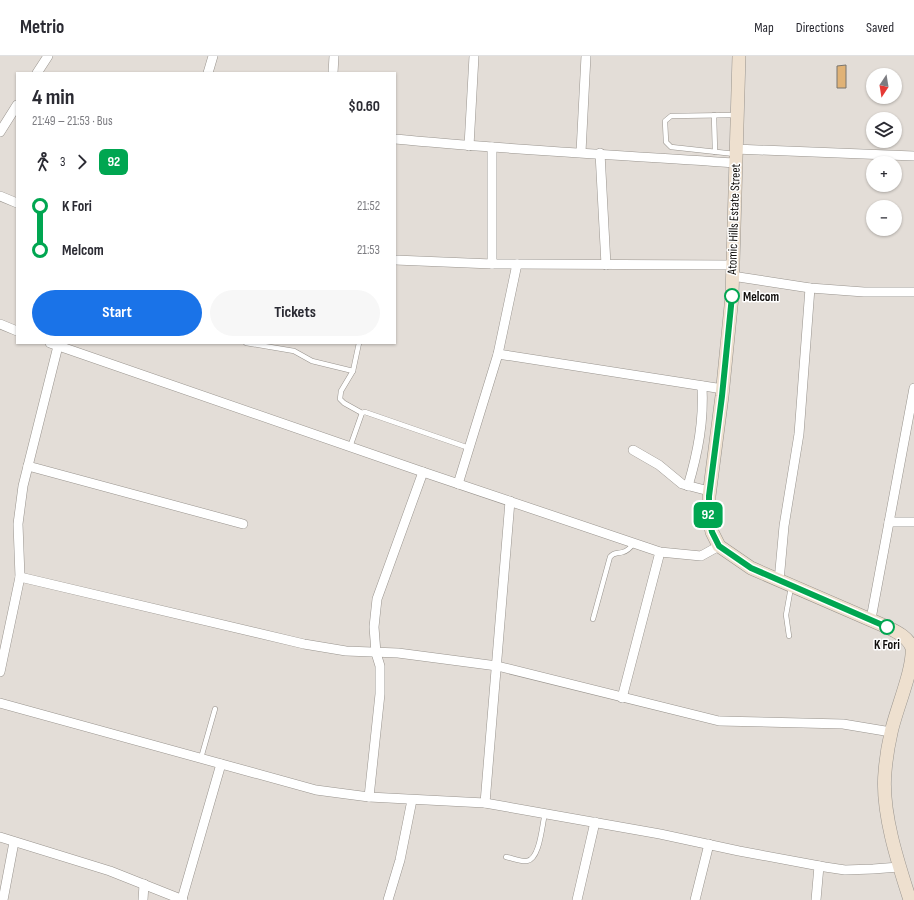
<!DOCTYPE html>
<meta charset="utf-8">
<style>
:root{--surface:#fff;--page:#f7f7f7;--text:#2b2b33;--muted:#7c7c81;--line:#e1e1e2;--accent:#1a73e8}
body{margin:0;font-family:"Sofia Sans Condensed",sans-serif;background:var(--page);color:var(--text);height:100vh;display:flex;flex-direction:column;font-size:15px;white-space:nowrap}
*{box-sizing:border-box;margin:0}
p{font-size:13px;color:var(--muted)}
.icon{flex:none;width:22px;height:22px;fill:none;stroke:currentColor;stroke-width:2;stroke-linecap:round;stroke-linejoin:round}
.map{position:relative;flex:1;overflow:hidden}
.side{position:absolute;left:16px;top:16px;width:380px;height:272px;display:flex;flex-direction:column;background:var(--surface);border-radius:0px;box-shadow:0 1px 3px #0004}
.side>*{flex:none}
.badge{padding:0 8px;border-radius:6px;font-size:14px;line-height:26px}
.needle{width:26px;rotate:192deg}
.fabs{position:absolute;left:866px;top:12px;display:grid;gap:8px}
.fabs a{display:grid;place-items:center;width:36px;height:36px;border-radius:50%;background:var(--surface);box-shadow:0 1px 3px #0004;font-size:20px}
.map>.badge{position:absolute;translate:-50% -50%;box-shadow:0 0 0 2px #fff}
.legs{display:flex;align-items:center;gap:6px;height:44px;padding:0 16px;font-size:13px}
.legs p{margin-inline-start:auto}
.overview{display:flex;align-items:center;justify-content:space-between;height:68px;padding:0 16px}
h1{font-size:22px;font-weight:700;line-height:30px}
.primary-button{display:flex;gap:8px;margin-top:auto;padding:8px 16px}
.primary-button a{flex:1;height:46px;border-radius:24px;background:var(--accent);color:#fff;font-size:16px;font-weight:700;line-height:46px;text-align:center}
.primary-button a+a{background:var(--page);color:var(--text)}
ul{padding:0 16px;list-style:none}
li{display:flex;align-items:center;gap:14px;height:44px;font-size:15px}
li i{display:grid;place-items:center;width:6px;height:100%;margin:0 5px;background:currentColor}
li i::after{content:'';width:10px;height:10px;margin:-5px;border:3px solid;border-radius:50%;background:var(--surface)}
li p{margin-inline-start:auto}
li:first-child i{background:linear-gradient(#0000 50%,currentColor 0)}
li:last-child i{background:linear-gradient(currentColor 50%,#0000 0)}
header{display:flex;align-items:center;gap:24px;box-sizing:border-box;height:56px;padding:0 20px;background:var(--surface);border-bottom:1px solid var(--line)}
header strong{font-size:19px}
nav{display:flex;gap:22px;margin-inline-start:auto;font-size:14px}
.map>svg:first-child{display:block}
</style>
<header>
<strong>Metrio</strong>
<nav><a>Map</a><a>Directions</a><a>Saved</a></nav>
</header>
<div class="map">
<svg width="914" height="844" viewBox="0 0 914 844">
<rect width="100%" height="100%" fill="#e3ddd7"/>
<path fill="#e0b276" stroke="#79756f" d="M 846,9 L 846,32 L 837,32 L 837,10 Z"/>
<g fill="none" stroke-linecap="round" stroke-linejoin="round">
<g stroke="#99948e" stroke-width="5.5">
<g id="lane">
<path d="M 714,59 L 715,96"/>
<path d="M 735,98 L 671,91 L 666,86 L 665,65 L 671,60 L 735,59"/>
<path d="M 246,287 L 294,295 L 312,305 L 353,315"/>
<path d="M 359,287 L 353,315 L 341,335 L 340,343 L 344,347 L 362,357"/>
<path d="M 350,391 L 362,357 L 365,356 L 469,392"/>
<path d="M 593,563 L 610,501 C 614,496 617,498 623,496 C 628,495 631,491 634,487"/>
<path d="M 789,580 L 786,559 L 791,531"/>
<path d="M 201,702 L 215,653"/>
<path d="M 506,801 C 512,802 521,806 527,805 C 540,803 542,769 545,757"/>
</g>
</g>
<g stroke="#99948e" stroke-width="10">
<g id="street">
<path d="M 37,17 L 48,0"/>
<path d="M 208,17 L 213,0"/>
<path d="M 333,17 L 334,0"/>
<path d="M 0,76 L 17,49"/>
<path d="M 395,83 C 508,94 622,99 735,107"/>
<path d="M 469,90 L 474,0"/>
<path d="M 735,93 L 914,100"/>
<path d="M 581,96 L 586,0"/>
<path d="M 600,97 L 606,209"/>
<path d="M 0,140 L 17,147"/>
<path d="M 395,204 L 492,208 L 732,209"/>
<path d="M 492,208 L 492,91"/>
<path d="M 732,220 L 810,232 L 864,236 L 914,236"/>
<path d="M 0,268 L 17,275"/>
<path d="M 50,287 L 423,416 L 660,496 L 701,500 L 719,490"/>
<path d="M 498,298 L 723,333"/>
<path d="M 633,394 L 659,409 L 682,428 L 709,435"/>
<path d="M 28,410 L 243,468"/>
<path d="M 458,428 L 498,298 L 517,208"/>
<path d="M 688,430 C 698,396 704,365 702,330"/>
<path d="M 889,466 L 914,466"/>
<path d="M 20,521 L 304,588 L 346,595 L 398,597 L 497,610 L 719,665 L 843,668 L 891,676"/>
<path d="M 779,525 L 784,470 L 799,378 L 810,232"/>
<path d="M 871,563 L 914,332"/>
<path d="M 0,616 L 20,521 L 18,468 L 23,430 L 58,290"/>
<path d="M 622,642 L 660,496"/>
<path d="M 0,647 L 316,734 L 369,741 L 485,747 L 660,778 L 739,795 L 825,811 L 845,814 L 873,813 L 899,811"/>
<path d="M 369,741 L 380,638 L 380,610 L 376,597 L 374,571 L 377,543 L 423,416"/>
<path d="M 485,747 L 510,445"/>
<path d="M 0,781 L 110,815 L 183,844"/>
<path d="M 182,843 L 221,708"/>
<path d="M 3,844 L 14,786"/>
<path d="M 143,844 L 144,828"/>
<path d="M 388,844 L 400,804 L 412,744"/>
<path d="M 577,844 L 595,766"/>
<path d="M 695,844 L 709,788"/>
<path d="M 816,844 L 819,810"/>
</g>
</g>
<g stroke="#99948e" stroke-width="14">
<path id="secondary" d="M 739,0 L 732,240 L 722,340 L 709,440 L 709,463 L 712,476 L 719,490 L 751,512 L 887,571 C 897,576 908,581 912,592 C 914,613 895,656 891,677 C 888,690 886,703 885,716 C 881,755 898,807 910,844"/>
</g>
<use href="#lane" stroke="#fff" stroke-width="4.5"/>
<use href="#street" stroke="#fff" stroke-width="9"/>
<use href="#secondary" stroke="#eee0cf" stroke-width="13"/>
</g>
<g fill="none" stroke-linecap="round" stroke-linejoin="round">
<g stroke="#fff" stroke-width="9">
<path id="line-1" d="M 732,240 L 722,340 L 709,440 L 709,463 L 712,476 L 719,490 L 751,512 L 887,571"/>
</g>
<use href="#line-1" stroke="#00a651" stroke-width="6"/>
</g>
<g fill="#fff" stroke="#00a651" stroke-width="2">
<circle cx="732" cy="240" r="7"/>
<circle cx="887" cy="571" r="7"/>
</g>
<g text-anchor="middle" stroke-width="3" stroke-linejoin="round" paint-order="stroke">
<g font-size="13" fill="#100e0c" stroke="#fff">
<text transform="translate(733 163) rotate(-88)" y="5">Atomic Hills Estate Street</text>
</g>
<g font-size="13" font-weight="bold" fill="#100e0c" stroke="#fff" text-anchor="start">
<text x="743" y="245">Melcom</text>
<text x="887" y="593" text-anchor="middle">K Fori</text>
</g>
</g>
</svg>
<div class="fabs">
<a><svg class="needle" viewBox="-14 -14 28 28"><path d="M0-13l5 13h-10z" fill="#e53935"/><path d="M0 13l5-13h-10z" fill="#7c7c81"/></svg></a>
<a><svg class="icon" aria-label="layers" viewBox="0 0 24 24"><path d="M12 4l9 5-9 5-9-5zM3 14l9 5 9-5"/></svg></a>
<a>+</a>
<a>−</a>
</div>
<b class="badge" style="left:708px;top:459px;background:#00a651;color:#fff">92</b>
<section class="side">
<div class="overview"><div><h1>4 min</h1><p>21:49 – 21:53 · Bus</p></div><b>$0.60</b></div>
<div class="legs"><svg class="icon" aria-label="walk" viewBox="0 0 24 24"><circle cx="13" cy="4" r="2"/><path d="M13 8l-2 6 4 7M11 14l-3 7M7 12l3-4h3l4 4"/></svg>3<svg class="icon" aria-label="forward" viewBox="0 0 24 24"><path d="M9 5l7 7-7 7"/></svg><b class="badge" style="background:#00a651;color:#fff">92</b></div>
<ul>
<li><i style="color:#00a651"></i><b>K Fori</b><p>21:52</p></li>
<li><i style="color:#00a651"></i><b>Melcom</b><p>21:53</p></li>
</ul>
<div class="primary-button"><a>Start</a><a>Tickets</a></div>
</section>
</div>
